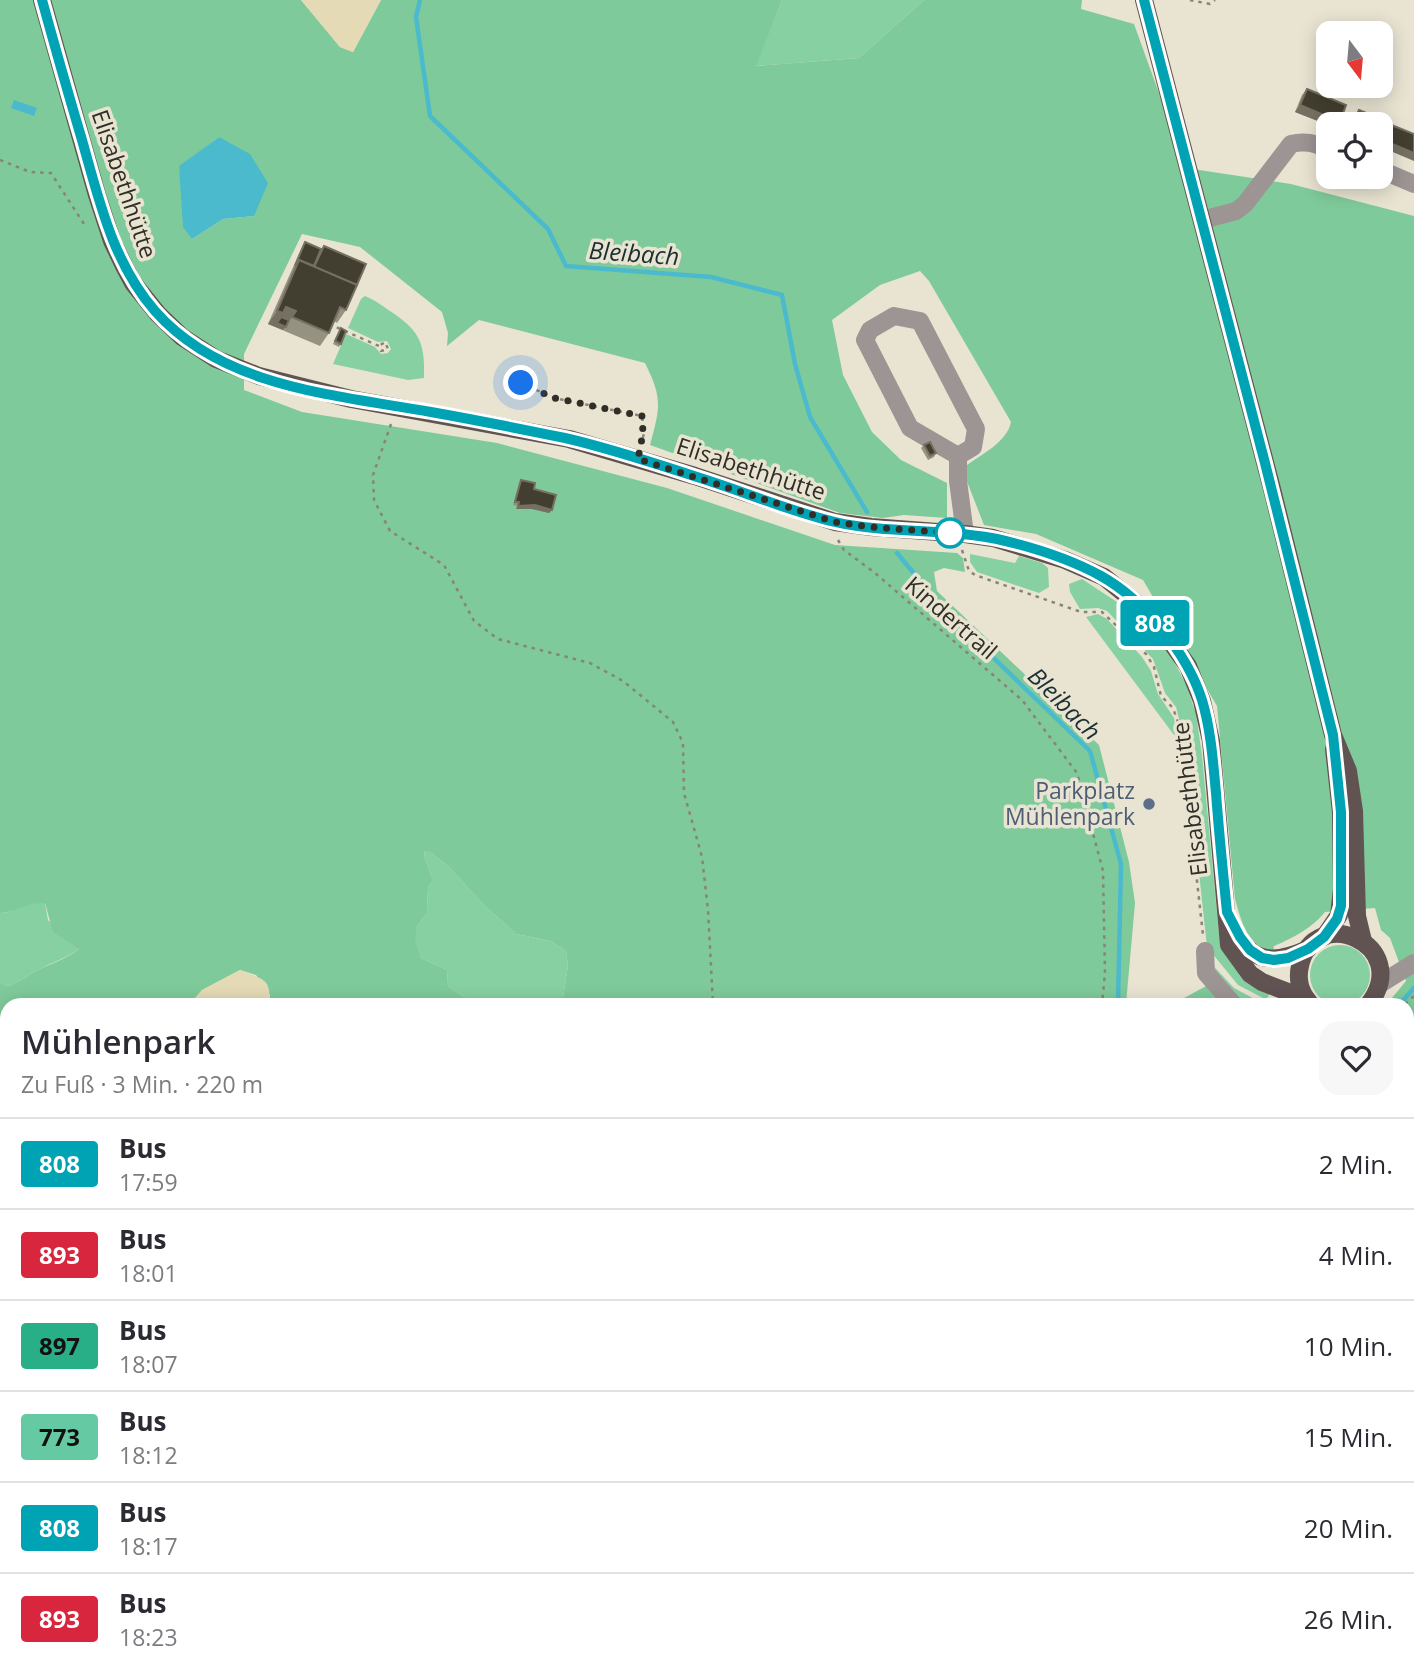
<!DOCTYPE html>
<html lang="de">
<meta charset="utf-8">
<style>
:root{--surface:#fff;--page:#f7f7f7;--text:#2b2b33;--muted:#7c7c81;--line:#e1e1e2}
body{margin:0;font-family:"Open Sans",sans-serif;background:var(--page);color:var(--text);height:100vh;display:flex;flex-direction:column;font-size:26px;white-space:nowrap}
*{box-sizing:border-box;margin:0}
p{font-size:23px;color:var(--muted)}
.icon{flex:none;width:38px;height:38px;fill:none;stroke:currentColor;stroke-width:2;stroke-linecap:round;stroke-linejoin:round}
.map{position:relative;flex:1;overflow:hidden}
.details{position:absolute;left:0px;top:998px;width:1414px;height:681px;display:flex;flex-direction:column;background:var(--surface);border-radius:21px 21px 0 0;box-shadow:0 4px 18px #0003}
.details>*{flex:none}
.badge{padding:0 14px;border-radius:5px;font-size:24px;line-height:46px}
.needle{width:46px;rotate:164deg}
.buttons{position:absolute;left:1316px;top:21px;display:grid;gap:14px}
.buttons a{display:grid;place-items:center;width:77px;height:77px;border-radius:14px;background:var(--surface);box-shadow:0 4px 18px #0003;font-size:35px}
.you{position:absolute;width:35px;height:35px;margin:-18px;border:5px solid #fff;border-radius:50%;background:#1a73e8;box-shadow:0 0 0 10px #1a73e833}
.map>.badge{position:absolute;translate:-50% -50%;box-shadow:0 0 0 4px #fff}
.round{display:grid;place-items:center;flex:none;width:74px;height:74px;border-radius:21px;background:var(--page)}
.summary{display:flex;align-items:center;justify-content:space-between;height:119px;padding:0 21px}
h1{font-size:33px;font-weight:600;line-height:52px}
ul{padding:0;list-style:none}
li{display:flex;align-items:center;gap:21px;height:91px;padding:0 21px;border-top:2px solid var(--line)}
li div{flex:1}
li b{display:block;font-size:26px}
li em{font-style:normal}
li .badge{min-width:77px;font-weight:700;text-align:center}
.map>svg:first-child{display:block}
</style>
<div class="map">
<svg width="1414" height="1678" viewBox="0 0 1414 1678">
<rect width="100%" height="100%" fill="#e9e4d2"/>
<g fill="#87d0a1">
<path d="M 782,0 L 924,0 L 859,58 L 755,66 Z"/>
<path d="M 365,296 C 375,300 384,307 393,313 C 421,332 425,345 424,378 L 408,380 L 333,364 L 346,334 L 375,347 L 381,354 L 388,353 L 391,349 L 387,341 L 378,342 L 348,328 L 361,299 Z"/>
<path d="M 970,554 L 1015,563 L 1019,556 L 1042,563 L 1048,568 L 1049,587 L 1039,593 L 977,572 L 970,562 Z"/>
<path d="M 1082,579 L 1123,606 L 1156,637 L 1170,654 L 1186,684 L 1196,714 L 1202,755 L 1219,934 L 1221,944 L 1271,992 L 1267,998 L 1263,998 L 1238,985 L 1207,947 L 1187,761 L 1196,758 L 1194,743 L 1185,743 L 1176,707 L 1165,693 L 1153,659 L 1107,611 L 1098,608 L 1080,609 L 1070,592 L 1069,584 Z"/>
<path d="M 1098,614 L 1107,619 L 1142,657 L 1151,671 L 1158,694 L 1174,718 L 1177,739 L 1086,617 Z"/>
<path d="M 424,850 L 430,852 L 448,866 L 483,904 L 516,934 L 551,941 L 566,951 L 568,965 L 562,1004 L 474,1004 L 448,986 L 447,970 L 421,958 L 414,942 L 417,926 L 427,913 L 428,888 L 433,880 L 425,859 Z"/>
<path d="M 31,902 L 45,903 L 48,920 L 79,949 C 66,958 53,962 38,970 C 28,975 20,982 8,986 L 0,983 L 0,913 L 8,912 Z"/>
<circle cx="1340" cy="975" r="30"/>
<path d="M 1207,959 L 1234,988 L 1264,1004 L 1239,1004 L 1208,971 Z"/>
<path d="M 0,1018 L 7,1023 L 7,1065 L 1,1066 Z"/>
<path d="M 1069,1671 L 1200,1671 L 1196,1678 L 1068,1678 Z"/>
</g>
<g fill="#7fca9a" fill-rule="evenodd">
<path d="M 0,0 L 301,0 L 340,47 L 353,52 L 381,0 L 782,0 L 756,66 L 859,58 L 924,0 L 1082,0 L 1081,9 L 1134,24 L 1186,168 L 1291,184 L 1414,216 L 1414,1509 L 1407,1523 L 1407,1004 L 1387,1004 L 1406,981 L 1390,938 L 1381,930 L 1375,908 L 1325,912 C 1312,928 1293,938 1274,946 L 1273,952 C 1246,944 1242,923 1235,899 L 1217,706 L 1143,580 L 1036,534 L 984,525 L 966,479 L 967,465 C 982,454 1007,442 1011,422 L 929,281 L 920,271 L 880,285 L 832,320 L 843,375 L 872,432 L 901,460 L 947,483 L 947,518 L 904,515 L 883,518 L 840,513 L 650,445 C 660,408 663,399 645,363 L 479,320 L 447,346 L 448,333 L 442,312 L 360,247 L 302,234 L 244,354 L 244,390 L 302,412 L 497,443 L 667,488 L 835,545 L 957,553 L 963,558 L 965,572 L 944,568 L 934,572 L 937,591 L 1099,745 L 1129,862 L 1135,903 L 1126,1004 L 562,1004 L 568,965 L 566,951 L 551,941 L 516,934 L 483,904 L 448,866 L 430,852 L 424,851 L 425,859 L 433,880 L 428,888 L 427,913 L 417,926 L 415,942 L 421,958 L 447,970 L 448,986 L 474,1004 L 269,1004 L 270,995 L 256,975 L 240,970 L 202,990 L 190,1004 L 7,1004 L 7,1023 L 0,1018 L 0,983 L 8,986 C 20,982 28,975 38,970 C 52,963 66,959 79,949 L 53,932 L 45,903 C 24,902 18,912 0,913 ZM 219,137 L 254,216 L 223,219 L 192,239 L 179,167 Z"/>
<path d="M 1208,985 L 1224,1004 L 1173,1004 Z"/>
<path d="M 0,1058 L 2,1058 L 1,1066 L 7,1065 L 7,1671 L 1069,1671 L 1068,1678 L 0,1678 Z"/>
<path d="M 1200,1671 L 1377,1671 L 1376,1678 L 1196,1678 Z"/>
</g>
<g fill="#e4dab5">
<path d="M 301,0 L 381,0 L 353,52 L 340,47 Z"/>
<path d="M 240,970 C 261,980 272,976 269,1004 L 190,1004 L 202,990 Z"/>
</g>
<g fill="#4bbacc">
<path d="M 14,100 L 37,108 L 34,116 L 11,108 Z"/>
<path d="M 219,137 L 250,154 L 268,183 L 254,216 L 223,219 L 192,239 L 183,227 L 179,166 Z"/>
</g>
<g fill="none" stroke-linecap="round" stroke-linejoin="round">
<g stroke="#4bbacc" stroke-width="4.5">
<path d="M 420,0 L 416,17 L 430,116 L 548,229 L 566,266 L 711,277 L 782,295 L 795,364 L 810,417 L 867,512"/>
<path d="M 897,553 L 946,612 L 1090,751 L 1121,864 L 1118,1004"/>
<path d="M 1400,1004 L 1414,988"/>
<path d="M 1035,1678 L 1037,1671"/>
</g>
<g stroke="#878478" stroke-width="2.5" stroke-dasharray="3.5 5" stroke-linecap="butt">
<path d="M 1190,0 L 1210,4 L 1215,0"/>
<path d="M 0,160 L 30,172 L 51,173 L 84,224 L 89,224"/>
<path d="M 329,324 L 379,346 L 381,351 L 388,349 L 385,342 L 379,346"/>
<path d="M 521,383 L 554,398 L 642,416 L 644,433 L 642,442"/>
<path d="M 391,424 L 373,475 L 374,500 L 390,531 L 444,565 L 474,621 L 498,639 L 590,663 L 623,681 L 673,722 L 683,743 L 684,793 L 702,857 L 708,910 L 713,1004"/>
<path d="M 838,540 L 844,550 L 875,573 L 1022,700 L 1077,773 L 1103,871 L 1105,973 L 1102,1004"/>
<path d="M 962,550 L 969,571 L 975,575 L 1081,612 L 1102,612 L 1146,654 L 1154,667 L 1161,696 L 1173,708 L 1180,728 L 1203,935"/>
<path d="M 1405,1004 L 1414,996"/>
<path d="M 90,1678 L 94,1671"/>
<path d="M 479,1678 L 482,1671"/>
<path d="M 1014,1678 L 1017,1671"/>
<path d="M 1214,1678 L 1214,1671"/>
</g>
<g stroke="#9d9494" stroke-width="18">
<path d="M 1381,170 L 1414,184"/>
<path d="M 1202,220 L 1236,211 L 1245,204 L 1291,144 C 1306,140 1315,144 1328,149"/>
<path d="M 894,316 L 920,321 L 976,429 L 973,447 L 958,456 L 910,428 L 865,340 L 870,330 Z"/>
<path d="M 958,456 L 958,481 L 965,534"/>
<path d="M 1205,951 L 1206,973 L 1233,1004"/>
<path d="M 1380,984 L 1414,963"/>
<path d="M 1407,1287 L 1414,1272"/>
<path d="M 1407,1392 L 1414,1386"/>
<path d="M 1407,1543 L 1414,1538"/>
<path d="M 1086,1671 L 1090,1678"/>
<path d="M 1151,1678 L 1180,1671"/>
<path d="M 1320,1678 L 1320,1671"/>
</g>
<g stroke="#625353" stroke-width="18">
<path d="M 42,0 L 97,195 L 112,241 L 125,268 L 133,283 L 158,314 L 182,337 L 216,359 L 259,376 L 351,399 L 569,439 L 695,476 L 835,522 L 871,527 L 965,534 L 993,538 L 1065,560 L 1104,577 L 1135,602 L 1163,631 L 1188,666 L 1202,701 L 1211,741 L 1229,945 L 1250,974 L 1262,982 L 1306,999"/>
<path d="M 1144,0 L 1272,489 L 1333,735 L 1348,771 L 1354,811 L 1357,916 L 1363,941"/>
<path d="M 1229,919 C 1248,961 1267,967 1308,949"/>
<path d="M 1324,937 L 1339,915 L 1342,889 L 1341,812 L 1334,749"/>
<path d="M 1309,1002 C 1300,992 1297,979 1300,966 C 1313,902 1414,944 1369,1004"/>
<path d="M 1240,1678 L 1240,1671"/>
</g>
</g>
<g fill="#969281">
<path d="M 1307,89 L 1340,122 L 1338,124 L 1328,124 L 1328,125 L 1295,112 L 1302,95 Z"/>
<path d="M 1389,124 L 1381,147 L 1381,140 L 1385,130 Z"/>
<path d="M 305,242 L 321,249 L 324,246 L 346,310 L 337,323 L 334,321 L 329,333 L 320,346 L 268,324 L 301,249 Z"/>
<path d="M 341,328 L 341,344 L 339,347 L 333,344 Z"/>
<path d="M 924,445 L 936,453 L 934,457 L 928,460 L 921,448 Z"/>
<path d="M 521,480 L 534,489 L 552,510 L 549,513 L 532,509 L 516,509 L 517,506 L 513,505 L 519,483 Z"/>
</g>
<g fill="#757061">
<path d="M 1300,105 L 1340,122 L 1338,124 L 1328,124 L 1328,125 L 1295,112 Z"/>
<path d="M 1383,140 L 1414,153 L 1414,161 L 1381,147 L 1381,142 Z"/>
<path d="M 286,307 L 296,311 L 283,330 L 268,324 L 277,311 Z"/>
<path d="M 535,505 L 552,510 L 549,513 L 532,509 L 516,509 L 518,506 Z"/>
<path d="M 1407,1599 L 1414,1600 L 1414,1611 L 1407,1610 Z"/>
</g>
<g fill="#433f30" stroke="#757061" stroke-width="2">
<path d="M 1307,89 L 1346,105 L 1340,122 L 1300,105 Z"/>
<path d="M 1359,110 L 1376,117 L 1373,124 L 1359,124 L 1353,122 Z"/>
<path d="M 1389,124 L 1414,134 L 1414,153 L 1383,140 Z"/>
<path d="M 305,242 L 321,249 L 314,266 L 299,260 L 295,266 Z"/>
<path d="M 324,246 L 366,264 L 357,285 L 314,267 Z"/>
<path d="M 299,260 L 357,285 L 346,310 L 340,307 L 329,333 L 292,317 L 296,311 L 286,307 L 283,313 L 277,311 Z"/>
<path d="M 281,317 L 289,320 L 286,327 L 277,323 Z"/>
<path d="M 341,328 L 346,331 L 341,344 L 335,341 Z"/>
<path d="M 930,442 L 936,453 L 930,456 L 924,445 Z"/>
<path d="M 521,480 L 535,483 L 534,489 L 556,495 L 552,510 L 535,505 L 518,506 L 519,502 L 515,502 Z"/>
<path d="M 1407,1561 L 1414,1562 L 1414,1600 L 1407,1599 Z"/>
</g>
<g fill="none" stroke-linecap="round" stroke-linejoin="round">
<g stroke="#fff" stroke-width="16">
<path id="line" d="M 42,0 C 55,47 68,93 82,140 C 99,200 113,263 155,311 C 223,388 336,395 431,412 C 476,420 521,429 565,438 C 609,448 654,463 697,477 C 743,491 788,511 835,522 C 888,534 944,528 997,539 C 1032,547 1070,559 1101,576 C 1144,600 1187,653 1202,700 C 1211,730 1213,762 1216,793 C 1219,833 1223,873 1227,912 L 1240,937 L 1250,950 L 1262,958 L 1274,960 L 1288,958 L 1308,949 L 1324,937 L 1337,919 L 1341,906 L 1341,812 L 1333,735 L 1265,463 L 1144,0"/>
</g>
<use href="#line" stroke="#00a3b4" stroke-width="10"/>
<path stroke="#302e27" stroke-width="7" stroke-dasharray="0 12.6" d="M 521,383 L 554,398 L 642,416 L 643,433 L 638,459 L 835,522 L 871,527 L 950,533"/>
</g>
<circle fill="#fff" stroke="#00a3b4" stroke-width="3.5" cx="950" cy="533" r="14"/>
<circle fill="#5c6f8a" stroke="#e9e4d2" stroke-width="2.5" cx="1149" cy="804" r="7"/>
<g text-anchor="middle" stroke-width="7" stroke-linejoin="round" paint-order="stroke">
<g font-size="23" fill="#302e27" stroke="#e9e4d2">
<text transform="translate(124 184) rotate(71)" y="8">Elisabethhütte</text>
<text transform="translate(751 469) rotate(18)" y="8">Elisabethhütte</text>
<text transform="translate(951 618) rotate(41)" y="8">Kindertrail</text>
<text transform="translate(1190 799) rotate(-97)" y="8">Elisabethhütte</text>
</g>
<g font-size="23" fill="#4e5e75" stroke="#e9e4d2" text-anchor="end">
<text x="1135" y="799">Parkplatz<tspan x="1135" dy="26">Mühlenpark</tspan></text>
</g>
<g font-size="24" font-style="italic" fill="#1b2f33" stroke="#e9e4d2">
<text transform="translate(634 254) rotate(4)" y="8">Bleibach</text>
<text transform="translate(1064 704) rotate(45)" y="8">Bleibach</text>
</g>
</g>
</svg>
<div class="buttons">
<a><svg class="needle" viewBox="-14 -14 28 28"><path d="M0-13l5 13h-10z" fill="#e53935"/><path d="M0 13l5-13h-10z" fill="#7c7c81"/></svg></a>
<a><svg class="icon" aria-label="locate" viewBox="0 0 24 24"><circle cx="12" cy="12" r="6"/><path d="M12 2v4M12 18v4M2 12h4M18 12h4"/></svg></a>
</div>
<div class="you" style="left:521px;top:383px"></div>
<b class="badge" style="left:1155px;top:623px;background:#00a3b4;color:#fff">808</b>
<section class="details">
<div class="summary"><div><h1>Mühlenpark</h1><p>Zu Fuß · 3 Min. · 220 m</p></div><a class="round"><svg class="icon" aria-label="heart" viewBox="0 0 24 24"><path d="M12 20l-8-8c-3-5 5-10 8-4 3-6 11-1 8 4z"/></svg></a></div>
<ul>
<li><span class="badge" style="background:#00a3b4;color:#fff">808</span><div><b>Bus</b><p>17:59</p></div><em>2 Min.</em></li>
<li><span class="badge" style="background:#d7263d;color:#fff">893</span><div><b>Bus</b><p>18:01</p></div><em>4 Min.</em></li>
<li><span class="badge" style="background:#28af87;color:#111">897</span><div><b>Bus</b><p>18:07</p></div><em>10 Min.</em></li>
<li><span class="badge" style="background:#65caa4;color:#111">773</span><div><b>Bus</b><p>18:12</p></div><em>15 Min.</em></li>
<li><span class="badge" style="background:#00a3b4;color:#fff">808</span><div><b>Bus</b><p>18:17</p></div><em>20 Min.</em></li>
<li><span class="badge" style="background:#d7263d;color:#fff">893</span><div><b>Bus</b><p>18:23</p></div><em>26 Min.</em></li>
</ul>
</section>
</div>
